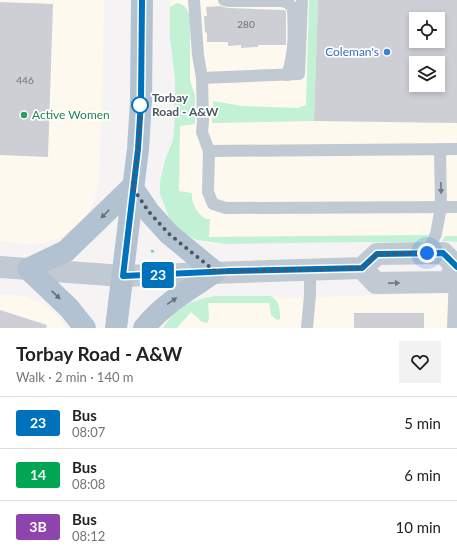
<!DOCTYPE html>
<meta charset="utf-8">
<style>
:root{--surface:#fff;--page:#f2f2f2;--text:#222;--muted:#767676;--line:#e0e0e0}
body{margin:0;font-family:Lato,sans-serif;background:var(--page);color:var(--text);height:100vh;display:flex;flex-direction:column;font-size:15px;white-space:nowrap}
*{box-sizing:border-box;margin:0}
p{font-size:13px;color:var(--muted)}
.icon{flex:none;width:22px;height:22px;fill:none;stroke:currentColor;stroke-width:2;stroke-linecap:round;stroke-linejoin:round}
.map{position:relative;height:328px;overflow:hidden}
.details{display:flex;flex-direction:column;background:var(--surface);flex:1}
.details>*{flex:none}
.badge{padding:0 8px;border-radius:3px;font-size:14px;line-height:26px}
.fabs{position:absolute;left:409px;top:12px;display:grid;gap:8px}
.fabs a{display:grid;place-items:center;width:36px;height:36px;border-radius:0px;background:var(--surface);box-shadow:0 2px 6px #0003;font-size:20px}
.you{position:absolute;width:20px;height:20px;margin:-10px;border:3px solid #fff;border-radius:50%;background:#1a73e8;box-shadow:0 0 0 6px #1a73e833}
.map>.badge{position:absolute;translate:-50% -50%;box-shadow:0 0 0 2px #fff}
.round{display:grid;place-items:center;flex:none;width:42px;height:42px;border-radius:0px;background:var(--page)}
.headline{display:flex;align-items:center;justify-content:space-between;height:68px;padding:0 16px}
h1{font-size:19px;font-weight:700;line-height:30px}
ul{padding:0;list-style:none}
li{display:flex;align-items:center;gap:12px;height:52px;padding:0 16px;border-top:1px solid var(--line)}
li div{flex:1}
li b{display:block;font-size:15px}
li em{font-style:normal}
li .badge{min-width:44px;font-weight:700;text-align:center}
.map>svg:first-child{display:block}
</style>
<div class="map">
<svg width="457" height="328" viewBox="0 0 457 328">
<rect width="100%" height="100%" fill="#f5f3f3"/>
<g fill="#fdf9ef" fill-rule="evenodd">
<path d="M 0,0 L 104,0 L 102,113 L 99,181 L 95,199 L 87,215 L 77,225 L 63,236 L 45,243 L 24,244 L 0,241 Z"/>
<path d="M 170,0 L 457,0 L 457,242 L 442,241 L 424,243 L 366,242 L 225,244 L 211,243 L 197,240 L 169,217 L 160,194 L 160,181 L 166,157 L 173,140 L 174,130 L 175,80 L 170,39 ZM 416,19 L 438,19 L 438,41 L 416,41 ZM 416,63 L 438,63 L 438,85 L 416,85 Z"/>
<path d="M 457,292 L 457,328 L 163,328 L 174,314 L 193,301 L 215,296 L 265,296 L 280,298 L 325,297 Z"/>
<path d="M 0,294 L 23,296 L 43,304 L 57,315 L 66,328 L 0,328 Z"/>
</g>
<g fill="#c3f1d5">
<path d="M 309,0 L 318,0 L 314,121 L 212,123 L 213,101 L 242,106 L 298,108 L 306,105 Z"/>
<path d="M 177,3 C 186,5 187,9 190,17 L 190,81 L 195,95 L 195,124 L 180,126 L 179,191 L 192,193 C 191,204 197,213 206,219 L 210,219 L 209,237 L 428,235 L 427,241 L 424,243 L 366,242 L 225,244 L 197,240 L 185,234 L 177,227 L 169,217 L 160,194 L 160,181 L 166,157 L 173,140 L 174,130 L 175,80 L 170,39 L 170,7 Z"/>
<path d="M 445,236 L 457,236 L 457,242 L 442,241 Z"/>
<path d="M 215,296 L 271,296 C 280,302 280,309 280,319 L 277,320 L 271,315 L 269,303 L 208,303 L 209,319 L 207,323 L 202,322 L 191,312 L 177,328 L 163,328 C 178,305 190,301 215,296 Z"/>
</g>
<g fill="#cdcfd5" fill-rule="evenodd">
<path d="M 318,0 L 457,0 L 457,123 L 314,121 ZM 416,19 L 438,19 L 438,41 L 416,41 ZM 416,63 L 438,63 L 438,85 L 416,85 Z"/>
<path d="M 0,2 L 53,4 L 48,157 L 0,155 Z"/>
<path d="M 220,6 L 228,8 L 284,10 L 286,11 L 286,45 L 258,45 L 258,47 L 241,48 L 241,45 L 228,46 L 228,42 L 207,42 L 207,33 L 205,32 L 204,16 L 207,16 L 206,7 Z"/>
<path d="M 0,310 L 47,325 L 46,328 L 0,328 Z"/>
<rect x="354" y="313" width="70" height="15"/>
</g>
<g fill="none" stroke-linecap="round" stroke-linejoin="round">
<path stroke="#7ad0a6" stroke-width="2.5" stroke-dasharray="3 2" stroke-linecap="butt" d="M 151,251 L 156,252"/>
<g stroke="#c1cad2" stroke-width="12">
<path d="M 194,0 L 198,55 L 202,78 L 203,121 L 202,132 L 209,151 L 208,192 L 213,204 L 226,208 L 457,207"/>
<path d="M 224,0 L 228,1 L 282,1 L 288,3 L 293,8 C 294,32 295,52 287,75"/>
<path d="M 202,78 L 299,74 L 302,0"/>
<path d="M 209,151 L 457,149"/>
<path d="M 427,253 L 436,234 L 441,207 L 440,149"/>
<path d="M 307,328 L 310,295 L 310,269"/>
<path d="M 453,328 L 455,274"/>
</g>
<g stroke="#c1cad2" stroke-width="22">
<path d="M 0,267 L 123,276 L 362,268 L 377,254 L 443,253 L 457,267"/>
<path d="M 362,268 L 376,283 L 448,282 L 456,267"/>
</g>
<g stroke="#b3c2d1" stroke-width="22">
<path d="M 132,187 L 149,212 L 169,234 L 215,272 C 190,289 163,304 144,328"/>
<path d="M 85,328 L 69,308 L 28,269 L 66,251 L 132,187"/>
<path d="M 116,328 L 138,149 L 141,101 L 142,0"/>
</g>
</g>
<defs><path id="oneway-solid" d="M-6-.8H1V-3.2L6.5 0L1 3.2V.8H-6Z"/></defs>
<g fill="#6e7983">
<use href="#oneway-solid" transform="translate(441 188) rotate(89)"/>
<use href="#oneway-solid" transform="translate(394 283) rotate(-1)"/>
</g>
<g fill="#64717d">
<use href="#oneway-solid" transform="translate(105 214) rotate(135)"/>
<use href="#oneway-solid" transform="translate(56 295) rotate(43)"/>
<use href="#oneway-solid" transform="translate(172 301) rotate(-35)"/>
</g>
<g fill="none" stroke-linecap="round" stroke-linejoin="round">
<g stroke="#fff" stroke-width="9">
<path id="line" d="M 142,0 L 141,101 L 138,149 L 123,276 L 231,271 L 362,268 L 377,254 L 443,253 L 457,267"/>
</g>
<use href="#line" stroke="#0072bc" stroke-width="6"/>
<path stroke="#4a5661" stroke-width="4" stroke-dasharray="0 7.2" d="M 140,105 L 141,101 L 138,149 L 132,187 L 149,212 L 169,234 L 216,272 L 362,268 L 377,254 L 427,253"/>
</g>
<circle fill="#3f7fe0" stroke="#fff" stroke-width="1.5" cx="387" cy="52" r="4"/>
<circle fill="#fff" stroke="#0072bc" stroke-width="2" cx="140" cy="105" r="8"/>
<circle fill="#2e9e5b" stroke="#fff" stroke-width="1.5" cx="24" cy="115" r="4"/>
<g text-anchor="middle" stroke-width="3.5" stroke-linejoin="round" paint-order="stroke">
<g font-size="10" fill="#6b747e">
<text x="246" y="28">280</text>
<text x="25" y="84">446</text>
</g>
<g font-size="12" fill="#366cbe" stroke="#fff" text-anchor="end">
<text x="379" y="56">Coleman's</text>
</g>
<g font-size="12" font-weight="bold" fill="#4a5661" stroke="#fff" text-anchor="start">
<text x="152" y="102">Torbay<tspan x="152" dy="14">Road - A&amp;W</tspan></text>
</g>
<g font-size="12" fill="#27864d" stroke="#fff" text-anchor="start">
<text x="32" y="119">Active Women</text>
</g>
</g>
</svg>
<div class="fabs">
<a><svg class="icon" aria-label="locate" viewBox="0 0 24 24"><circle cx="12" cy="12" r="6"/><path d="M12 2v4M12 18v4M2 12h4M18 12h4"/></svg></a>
<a><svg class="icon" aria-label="layers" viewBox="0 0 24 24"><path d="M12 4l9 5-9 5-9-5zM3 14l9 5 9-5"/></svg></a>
</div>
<div class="you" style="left:427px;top:253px"></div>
<b class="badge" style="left:158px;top:275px;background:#0072bc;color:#fff">23</b>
</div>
<section class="details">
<div class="headline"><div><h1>Torbay Road - A&amp;W</h1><p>Walk · 2 min · 140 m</p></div><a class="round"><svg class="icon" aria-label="heart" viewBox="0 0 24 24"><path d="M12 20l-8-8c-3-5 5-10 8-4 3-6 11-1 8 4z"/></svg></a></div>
<ul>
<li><span class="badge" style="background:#0072bc;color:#fff">23</span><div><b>Bus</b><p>08:07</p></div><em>5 min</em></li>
<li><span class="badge" style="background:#00a651;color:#fff">14</span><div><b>Bus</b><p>08:08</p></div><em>6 min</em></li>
<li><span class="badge" style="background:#8e44ad;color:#fff">3B</span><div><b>Bus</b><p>08:12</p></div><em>10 min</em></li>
</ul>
</section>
